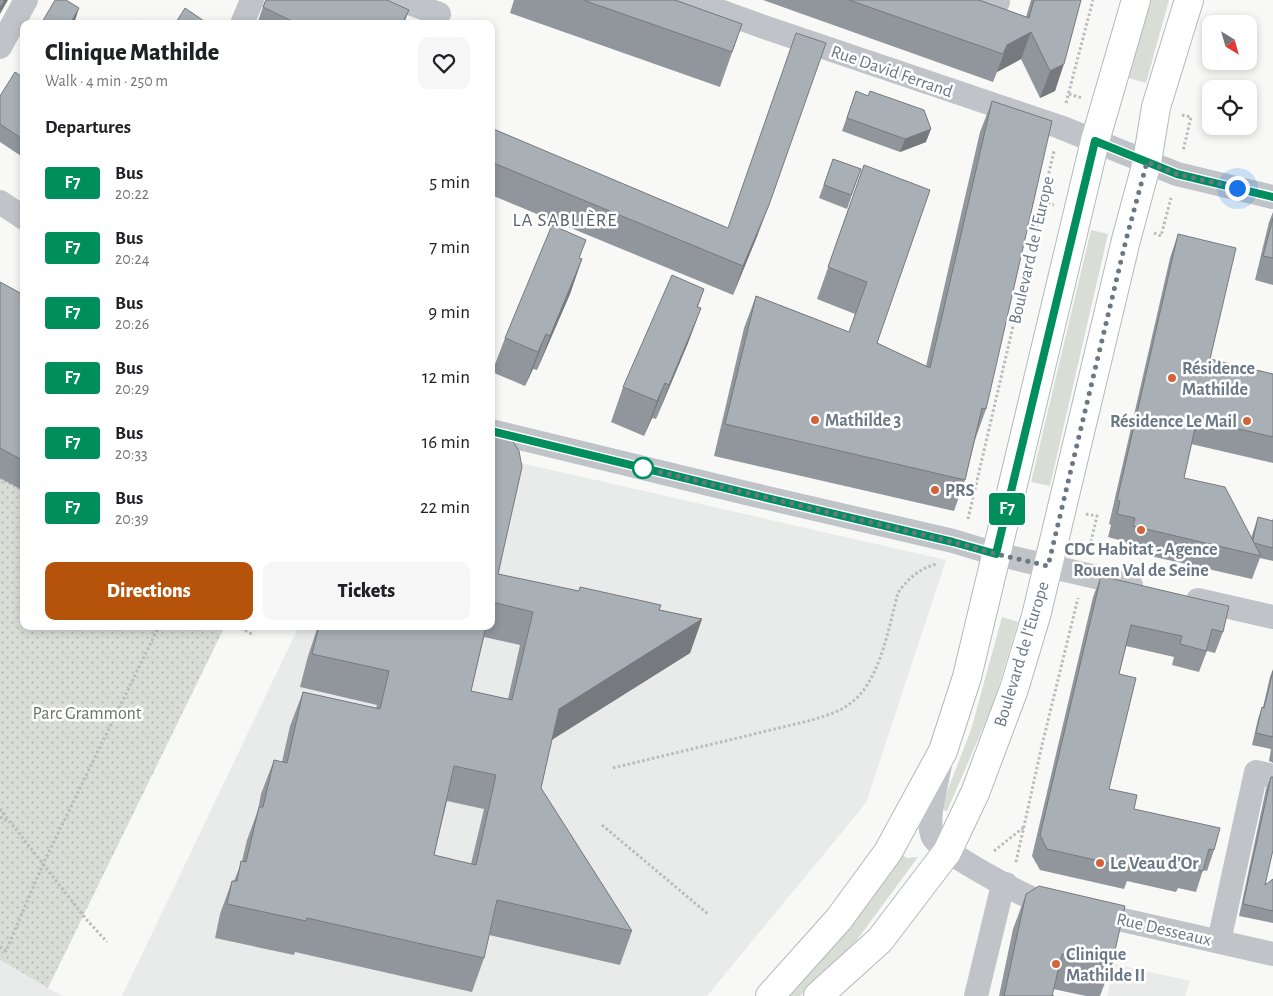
<!DOCTYPE html>
<meta charset="utf-8">
<style>
:root{--surface:#fff;--page:#f6f6f6;--text:#202124;--muted:#757577;--accent:#b45309}
body{margin:0;font-family:"Alegreya Sans",sans-serif;background:var(--page);color:var(--text);height:100vh;display:flex;flex-direction:column;font-size:19px;white-space:nowrap}
*{box-sizing:border-box;margin:0}
p{font-size:16px;color:var(--muted)}
.icon{flex:none;width:28px;height:28px;fill:none;stroke:currentColor;stroke-width:2;stroke-linecap:round;stroke-linejoin:round}
.map{position:relative;flex:1;overflow:hidden}
.sheet{position:absolute;left:20px;top:20px;width:475px;height:610px;display:flex;flex-direction:column;background:var(--surface);border-radius:10px;box-shadow:0 2px 8px #0003}
.sheet>*{flex:none}
.badge{padding:0 10px;border-radius:4px;font-size:18px;line-height:32px}
.needle{width:32px;rotate:143deg}
.buttons{position:absolute;left:1202px;top:15px;display:grid;gap:10px}
.buttons a{display:grid;place-items:center;width:55px;height:55px;border-radius:10px;background:var(--surface);box-shadow:0 2px 8px #0003;font-size:25px}
.you{position:absolute;width:25px;height:25px;margin:-12px;border:4px solid #fff;border-radius:50%;background:#1a73e8;box-shadow:0 0 0 8px #1a73e833}
.map>.badge{position:absolute;translate:-50% -50%;box-shadow:0 0 0 2px #fff}
h2{padding:0 25px;font-size:19px;line-height:45px}
.round{display:grid;place-items:center;flex:none;width:52px;height:52px;border-radius:10px;background:var(--page)}
.head{display:flex;align-items:center;justify-content:space-between;height:85px;padding:0 25px}
h1{font-size:24px;font-weight:800;line-height:38px}
.button{display:flex;gap:10px;margin-top:auto;padding:10px 25px}
.button a{flex:1;height:58px;border-radius:10px;background:var(--accent);color:#fff;font-size:20px;font-weight:800;line-height:58px;text-align:center}
.button a+a{background:var(--page);color:var(--text)}
ul{padding:0;list-style:none}
li{display:flex;align-items:center;gap:15px;height:65px;padding:0 25px}
li div{flex:1}
li b{display:block;font-size:19px}
li em{font-style:normal}
li .badge{min-width:55px;font-weight:700;text-align:center}
.map>svg:first-child{display:block}
</style>
<div class="map">
<svg width="1273" height="996" viewBox="0 0 1273 996">
<defs>
<pattern id="park-dots" width="8" height="8" patternUnits="userSpaceOnUse" patternTransform="scale(1.25)"><rect width="8" height="8" fill="#d8ddd6"/><path d="M2 2h.1M6 6h.1" fill="none" stroke="#b3b8b3" stroke-width="1.8" stroke-linecap="round"/></pattern>
</defs>
<rect width="100%" height="100%" fill="#f8f9f6"/>
<g fill="#e9eaea">
<path d="M 491,456 L 946,560 L 866,803 L 707,996 L 122,996 L 299,626 L 491,626 Z"/>
<path d="M 0,960 L 48,988 L 63,996 L 0,996 Z"/>
<path d="M 1115,964 L 1190,981 L 1185,996 L 1107,996 Z"/>
</g>
<g fill="#d8ddd6">
<path d="M 1149,0 L 1169,0 L 1146,83 L 1128,78 Z"/>
<path d="M 1091,230 L 1108,234 L 1050,486 L 1031,482 Z"/>
<path d="M 1002,617 L 1018,622 L 993,705 L 947,811 L 945,811 L 941,807 L 971,730 Z"/>
<path d="M 898,852 L 907,858 L 918,857 L 854,944 L 800,996 L 785,996 Z"/>
</g>
<path fill="url(#park-dots)" d="M 0,478 L 24,491 L 24,626 L 225,626 L 48,988 L 0,960 Z"/>
<g fill="none" stroke-linecap="round" stroke-linejoin="round">
<g stroke="#b4b8bc" stroke-width="30">
<g id="major">
<path d="M 770,996 L 839,919 L 888,852 L 943,751 L 967,677 L 1095,141 L 1136,0"/>
<path d="M 818,996 L 880,940 L 947,852 L 975,793 L 1014,689 L 1036,616 L 1126,240 L 1147,162 L 1156,107 L 1189,0"/>
</g>
</g>
<g stroke="#b9bcbf" stroke-width="3" stroke-dasharray="2.5 2.5" stroke-linecap="butt">
<path d="M 1069,94 L 1082,98"/>
<path d="M 1066,103 L 1093,0"/>
<path d="M 1182,115 L 1191,117 L 1183,151"/>
<path d="M 1043,202 L 1054,205"/>
<path d="M 1154,233 L 1161,236 L 1171,198"/>
<path d="M 0,478 L 24,491"/>
<path d="M 1086,514 L 1097,516 L 1089,550"/>
<path d="M 968,519 L 1054,151"/>
<path d="M 236,626 L 254,635"/>
<path d="M 613,768 L 812,720 C 824,716 837,713 848,705 C 880,684 888,629 898,593 C 907,579 920,568 937,564"/>
<path d="M 0,809 L 86,919 L 107,942"/>
<path d="M 0,817 L 8,821"/>
<path d="M 602,825 L 708,914"/>
<path d="M 994,851 L 1024,827"/>
<path d="M 1016,862 L 1042,745 L 1078,598"/>
<path d="M 0,947 L 6,951 L 43,864 L 159,626"/>
</g>
<g stroke="#c0c4c8" stroke-width="24">
<path d="M 372,0 L 376,2 L 397,3 L 404,1 L 439,14"/>
<path d="M 689,0 L 764,27 L 1060,127 L 1177,174 L 1273,197"/>
<path d="M 993,0 L 998,2"/>
<path d="M 242,24 L 252,0"/>
<path d="M 0,47 L 26,0"/>
<path d="M 0,202 L 24,218"/>
<path d="M 491,431 L 746,493 L 953,541 L 996,554 L 1131,585"/>
<path d="M 1198,600 L 1273,617"/>
<path d="M 940,765 C 937,784 925,820 933,837 C 939,851 1017,892 1034,899 C 1041,902 1049,903 1057,905"/>
<path d="M 1092,913 L 1273,954"/>
<path d="M 1219,941 L 1256,772 L 1273,776"/>
<path d="M 976,996 L 1001,893 L 1006,884"/>
</g>
<use href="#major" stroke="#fff" stroke-width="28"/>
</g>
<g fill="#90969c" fill-rule="evenodd">
<path d="M 514,0 L 675,0 L 742,24 L 720,87 L 510,13 Z"/>
<path d="M 763,0 L 979,0 L 1026,17 L 1031,0 L 1081,0 L 1055,91 L 1040,98 L 1021,59 L 997,72 L 993,82 Z"/>
<path d="M 265,1 L 409,10 L 404,24 L 257,24 Z"/>
<path d="M 24,78 L 24,158 L 0,142 L 0,96 Z"/>
<path d="M 856,91 L 868,96 L 926,142 L 900,152 L 842,131 Z"/>
<path d="M 992,101 L 986,409 L 975,440 L 965,480 L 954,511 L 714,456 L 744,328 L 756,296 L 849,332 L 855,314 L 817,299 L 864,165 L 877,343 L 926,366 L 980,132 Z"/>
<path d="M 491,128 L 727,228 L 758,234 L 733,295 L 491,195 Z"/>
<path d="M 833,159 L 861,169 L 847,209 L 819,198 Z"/>
<path d="M 1273,212 L 1273,285 L 1255,280 L 1269,222 Z"/>
<path d="M 1178,234 L 1210,359 L 1273,374 L 1273,463 L 1191,444 L 1184,478 L 1251,538 L 1258,517 L 1272,521 L 1273,518 L 1273,561 L 1260,558 L 1252,579 L 1124,550 L 1126,542 L 1108,537 L 1111,525 L 1109,524 L 1170,258 Z"/>
<path d="M 580,258 L 582,259 L 570,294 L 537,370 L 533,369 L 525,386 L 492,372 L 505,338 Z"/>
<path d="M 0,282 L 24,295 L 24,491 L 0,478 Z"/>
<path d="M 704,289 L 698,307 L 701,308 L 688,343 L 656,419 L 652,418 L 644,436 L 611,422 L 623,387 Z"/>
<path d="M 491,426 L 498,574 L 702,619 L 690,653 L 552,739 L 541,788 L 632,931 L 620,965 L 489,935 L 484,958 L 472,992 L 295,952 L 294,955 L 215,938 L 220,914 L 232,881 L 234,881 L 242,861 L 247,840 L 258,810 L 261,794 L 274,760 L 282,762 L 290,726 L 303,692 L 376,708 L 377,705 L 300,687 L 308,656 L 318,626 L 491,626 ZM 484,637 L 520,645 L 508,699 L 471,691 ZM 447,801 L 484,809 L 471,864 L 434,855 Z"/>
<path d="M 1101,576 L 1223,632 L 1215,653 L 1207,651 L 1199,672 L 1172,665 L 1174,657 L 1126,646 L 1119,674 L 1109,789 L 1134,809 L 1214,850 L 1207,871 L 1203,870 L 1196,892 L 1178,888 L 1176,892 L 1127,881 L 1124,889 L 1040,870 L 1032,856 L 1093,597 Z"/>
<path d="M 1273,669 L 1273,763 L 1269,761 L 1271,749 L 1252,745 L 1258,719 L 1262,707 L 1263,707 L 1270,677 Z"/>
<path d="M 1271,777 L 1265,885 L 1273,879 L 1273,923 L 1239,916 L 1266,789 Z"/>
<path d="M 1026,894 L 1112,964 L 1100,996 L 1086,996 L 1053,989 L 1052,996 L 1054,996 L 999,996 L 1013,929 Z"/>
</g>
<g fill="#767a7f">
<path d="M 4,0 L 8,0 L 0,14 L 0,8 Z"/>
<path d="M 79,8 L 74,24 L 70,24 Z"/>
<path d="M 1031,32 L 1021,59 L 997,72 L 1007,45 Z"/>
<path d="M 1064,64 L 1055,91 L 1040,98 L 1050,71 Z"/>
<path d="M 931,129 L 926,142 L 900,152 L 905,139 Z"/>
<path d="M 769,205 L 758,234 L 733,295 L 743,266 Z"/>
<path d="M 582,259 L 570,294 L 537,370 L 550,336 Z"/>
<path d="M 701,308 L 688,343 L 656,419 L 669,385 Z"/>
<path d="M 546,334 L 533,369 L 525,386 L 538,352 Z"/>
<path d="M 665,383 L 652,418 L 644,436 L 657,401 Z"/>
<path d="M 702,619 L 690,653 L 547,743 L 559,709 Z"/>
</g>
<g fill="#a8afb5" stroke="#767a7f" fill-rule="evenodd">
<path d="M 0,0 L 4,0 L 0,8 Z"/>
<path d="M 55,0 L 66,0 L 79,8 L 70,24 L 41,24 Z"/>
<path d="M 266,0 L 387,0 L 409,10 L 402,24 L 298,24 L 263,7 Z"/>
<path d="M 583,0 L 675,0 L 742,24 L 732,52 Z"/>
<path d="M 849,0 L 979,0 L 1029,18 L 1034,0 L 1081,0 L 1064,64 L 1050,71 L 1031,32 L 1007,45 L 1003,54 Z"/>
<path d="M 185,8 L 204,21 L 203,24 L 175,24 Z"/>
<path d="M 142,20 L 148,24 L 140,24 Z"/>
<path d="M 796,33 L 826,43 L 769,205 L 743,266 L 491,162 L 491,128 L 728,228 Z"/>
<path d="M 15,72 L 24,78 L 24,140 L 0,124 L 0,96 Z"/>
<path d="M 856,91 L 868,96 L 870,91 L 924,110 L 931,129 L 905,139 L 847,118 Z"/>
<path d="M 992,101 L 1052,121 L 990,392 L 986,409 L 982,408 L 965,480 L 725,424 L 756,296 L 849,332 L 867,282 L 828,267 L 864,165 L 930,190 L 877,343 L 930,368 Z"/>
<path d="M 833,159 L 861,169 L 851,195 L 824,185 Z"/>
<path d="M 1273,218 L 1273,258 L 1263,256 Z"/>
<path d="M 552,225 L 586,240 L 579,258 L 582,259 L 550,336 L 546,334 L 538,352 L 505,338 Z"/>
<path d="M 1178,234 L 1236,248 L 1210,359 L 1273,374 L 1273,437 L 1197,419 L 1184,478 L 1225,487 L 1261,556 L 1133,526 L 1135,518 L 1117,514 L 1120,501 L 1117,500 Z"/>
<path d="M 672,275 L 704,289 L 697,307 L 701,308 L 693,328 L 669,385 L 665,383 L 657,401 L 623,387 Z"/>
<path d="M 0,282 L 24,295 L 24,461 L 0,448 Z"/>
<path d="M 491,426 L 507,436 L 514,443 L 519,451 L 522,467 L 498,574 L 579,591 L 580,587 L 661,605 L 659,610 L 702,619 L 559,709 L 548,757 L 541,788 L 632,931 L 497,900 L 484,958 L 307,918 L 306,921 L 227,904 L 232,881 L 237,881 L 241,861 L 246,862 L 259,807 L 263,807 L 274,760 L 287,763 L 303,692 L 380,709 L 389,671 L 312,654 L 319,626 L 486,626 L 471,691 L 512,700 L 533,612 L 492,602 L 491,603 ZM 454,766 L 496,775 L 476,865 L 434,855 Z"/>
<path d="M 1258,517 L 1273,521 L 1273,548 L 1254,543 L 1253,540 Z"/>
<path d="M 1101,576 L 1229,606 L 1223,632 L 1212,629 L 1206,651 L 1180,644 L 1182,636 L 1131,625 L 1119,674 L 1136,678 L 1109,789 L 1137,795 L 1134,809 L 1220,828 L 1214,850 L 1209,849 L 1203,871 L 1185,867 L 1184,871 L 1133,860 L 1131,868 L 1047,849 L 1040,835 Z"/>
<path d="M 1273,671 L 1273,737 L 1256,733 L 1262,707 L 1264,708 Z"/>
<path d="M 1271,777 L 1273,777 L 1273,850 L 1265,885 L 1273,879 L 1273,911 L 1243,904 Z"/>
<path d="M 1039,886 L 1125,906 L 1112,964 L 1062,954 L 1052,996 L 1054,996 L 1004,996 L 1026,894 Z"/>
</g>
<g fill="none" stroke-linecap="round" stroke-linejoin="round">
<g stroke="#fff" stroke-width="11">
<path id="line" d="M 491,431 L 746,493 L 953,542 L 996,554 L 1095,141 L 1177,174 L 1273,197"/>
</g>
<use href="#line" stroke="#008f5c" stroke-width="8"/>
<path stroke="#6a7885" stroke-width="5" stroke-dasharray="0 9" d="M 643,468 L 953,542 L 996,554 L 1048,566 L 1126,240 L 1147,162 L 1177,174 L 1237,188"/>
</g>
<g fill="#d5633a" stroke="#fff" stroke-width="2">
<circle cx="1172" cy="378" r="5"/>
<circle cx="815" cy="420" r="5"/>
<circle cx="1247" cy="421" r="5"/>
<circle cx="935" cy="490" r="5"/>
<circle cx="1141" cy="530" r="5"/>
<circle cx="1100" cy="863" r="5"/>
<circle cx="1056" cy="964" r="5"/>
</g>
<circle fill="#fff" stroke="#008f5c" stroke-width="2.5" cx="643" cy="468" r="10"/>
<g text-anchor="middle" stroke-width="5" stroke-linejoin="round" paint-order="stroke">
<g font-size="18" fill="#6a7885" stroke="#fff">
<text transform="translate(892 71) rotate(19)" y="6">Rue David Ferrand</text>
<text transform="translate(1031 250) rotate(-77)" y="6">Boulevard de l'Europe</text>
<text transform="translate(1021 654) rotate(-73)" y="6">Boulevard de l'Europe</text>
<text transform="translate(1164 929) rotate(13)" y="6">Rue Desseaux</text>
</g>
<g font-size="18" font-weight="bold" fill="#6a7885" stroke="#fff" text-anchor="start">
<text x="1182" y="374">Résidence<tspan x="1182" dy="21">Mathilde</tspan></text>
<text x="825" y="426">Mathilde 3</text>
<text x="1237" y="427" text-anchor="end">Résidence Le Mail</text>
<text x="945" y="496">PRS</text>
<text x="1141" y="555" text-anchor="middle">CDC Habitat - Agence<tspan x="1141" dy="21">Rouen Val de Seine</tspan></text>
<text x="1110" y="869">Le Veau d'Or</text>
<text x="1066" y="960">Clinique<tspan x="1066" dy="21">Mathilde II</tspan></text>
</g>
<g font-size="18" fill="#677864" stroke="#fff">
<text x="87" y="719">Parc Grammont</text>
</g>
<g font-size="19" letter-spacing="1" fill="#57616b" stroke="#fff">
<text x="565" y="226">LA SABLIÈRE</text>
</g>
</g>
</svg>
<div class="buttons">
<a><svg class="needle" viewBox="-14 -14 28 28"><path d="M0-13l5 13h-10z" fill="#e53935"/><path d="M0 13l5-13h-10z" fill="#757577"/></svg></a>
<a><svg class="icon" aria-label="locate" viewBox="0 0 24 24"><circle cx="12" cy="12" r="6"/><path d="M12 2v4M12 18v4M2 12h4M18 12h4"/></svg></a>
</div>
<div class="you" style="left:1237px;top:188px"></div>
<b class="badge" style="left:1007px;top:509px;background:#008f5c;color:#fff">F7</b>
<section class="sheet">
<div class="head"><div><h1>Clinique Mathilde</h1><p>Walk · 4 min · 250 m</p></div><a class="round"><svg class="icon" aria-label="heart" viewBox="0 0 24 24"><path d="M12 20l-8-8c-3-5 5-10 8-4 3-6 11-1 8 4z"/></svg></a></div>
<h2>Departures</h2>
<ul>
<li><span class="badge" style="background:#008f5c;color:#fff">F7</span><div><b>Bus</b><p>20:22</p></div><em>5 min</em></li>
<li><span class="badge" style="background:#008f5c;color:#fff">F7</span><div><b>Bus</b><p>20:24</p></div><em>7 min</em></li>
<li><span class="badge" style="background:#008f5c;color:#fff">F7</span><div><b>Bus</b><p>20:26</p></div><em>9 min</em></li>
<li><span class="badge" style="background:#008f5c;color:#fff">F7</span><div><b>Bus</b><p>20:29</p></div><em>12 min</em></li>
<li><span class="badge" style="background:#008f5c;color:#fff">F7</span><div><b>Bus</b><p>20:33</p></div><em>16 min</em></li>
<li><span class="badge" style="background:#008f5c;color:#fff">F7</span><div><b>Bus</b><p>20:39</p></div><em>22 min</em></li>
</ul>
<div class="button"><a>Directions</a><a>Tickets</a></div>
</section>
</div>
